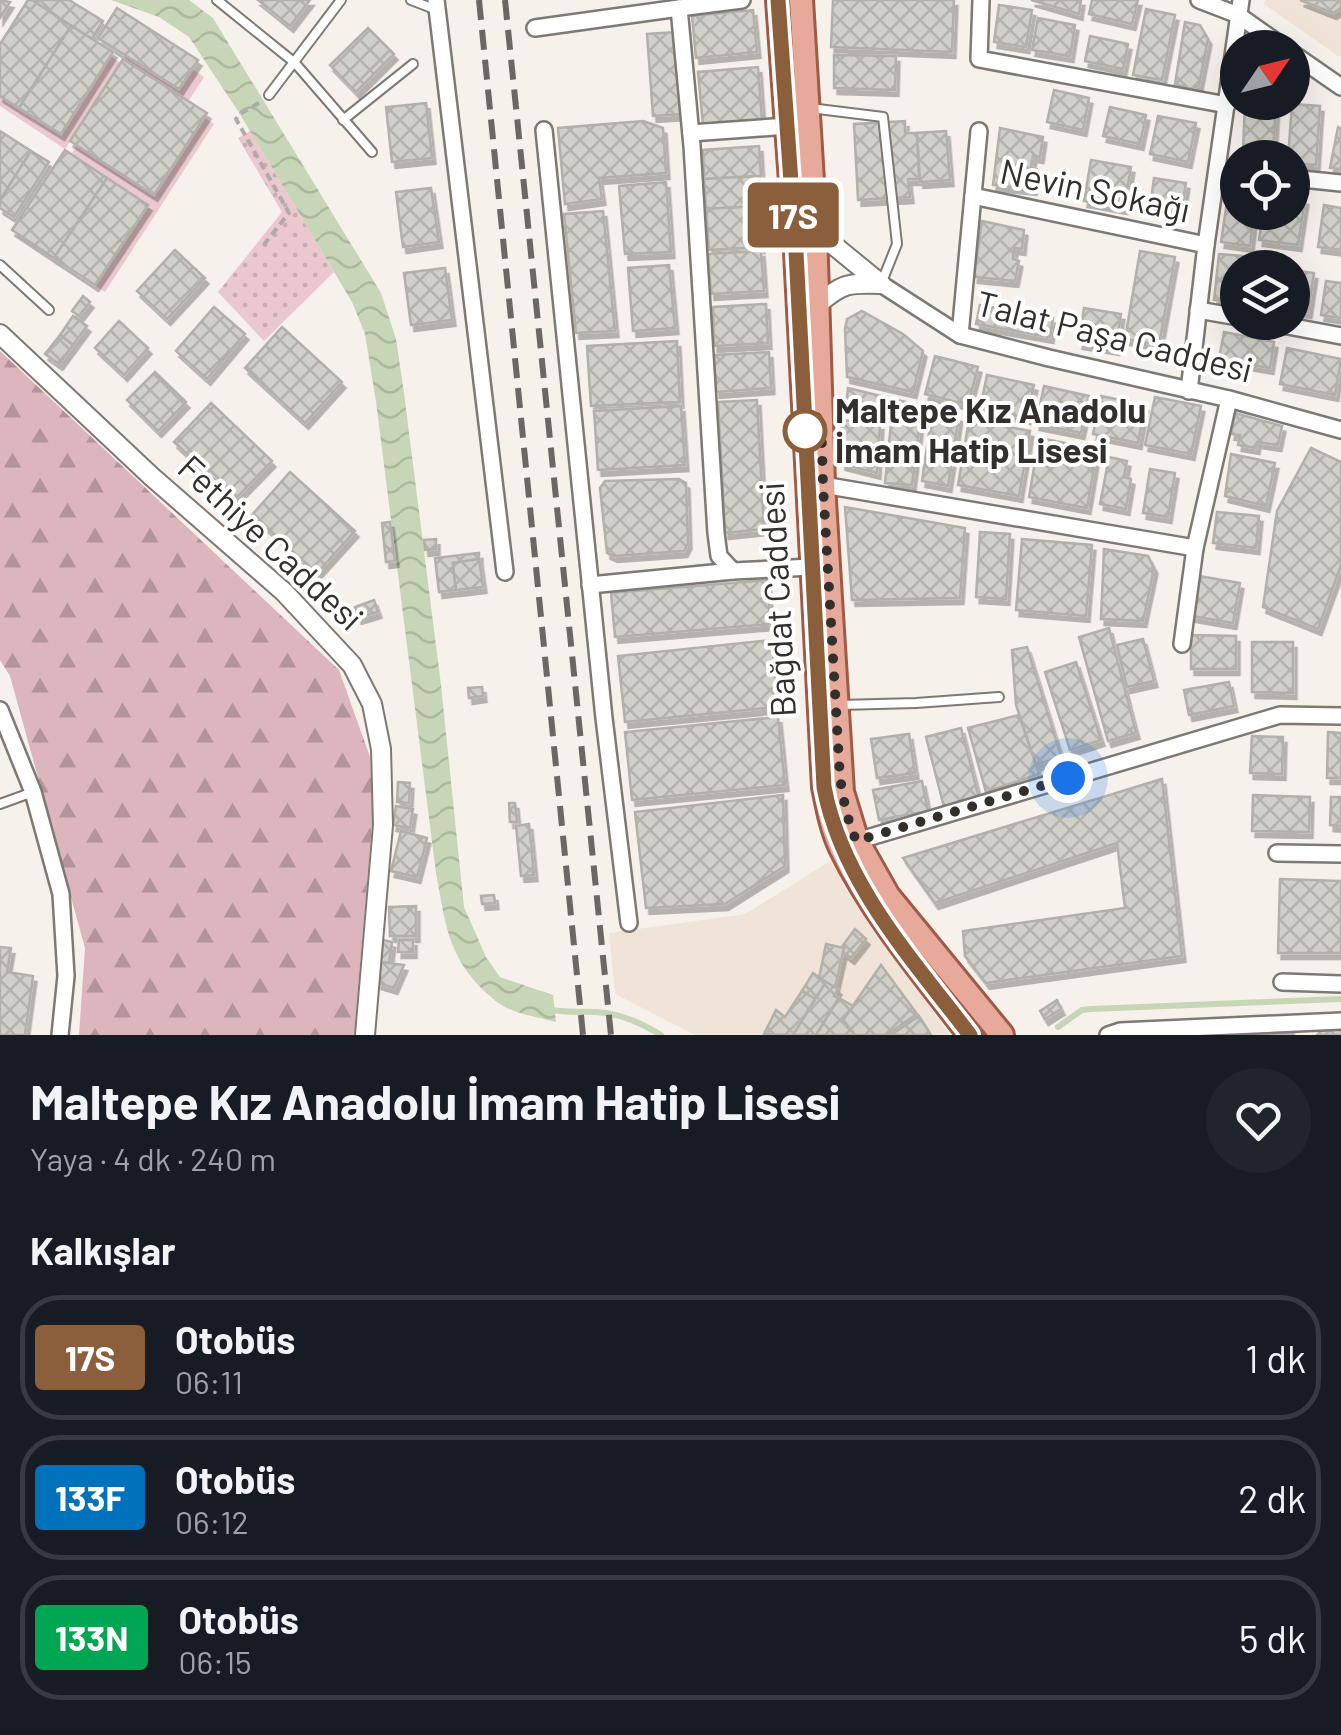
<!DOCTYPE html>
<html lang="tr">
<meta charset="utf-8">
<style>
:root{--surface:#171b24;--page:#20242c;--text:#f1f3f6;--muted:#9ea1a6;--line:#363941}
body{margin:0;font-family:Barlow,sans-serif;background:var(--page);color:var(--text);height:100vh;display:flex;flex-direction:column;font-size:38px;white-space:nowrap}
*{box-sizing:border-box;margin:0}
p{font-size:32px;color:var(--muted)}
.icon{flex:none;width:55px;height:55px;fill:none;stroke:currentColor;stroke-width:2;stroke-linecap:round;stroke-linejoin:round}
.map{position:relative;height:1035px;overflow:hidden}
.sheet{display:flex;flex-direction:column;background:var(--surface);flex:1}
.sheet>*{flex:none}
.badge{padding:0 20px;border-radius:8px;font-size:35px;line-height:65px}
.needle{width:65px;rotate:55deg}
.controls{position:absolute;left:1220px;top:30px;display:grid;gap:20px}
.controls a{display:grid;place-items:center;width:90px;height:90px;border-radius:50%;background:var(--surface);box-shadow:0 10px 40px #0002;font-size:50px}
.you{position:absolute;width:50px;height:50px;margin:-25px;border:8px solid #fff;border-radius:50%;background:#1a73e8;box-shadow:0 0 0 15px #1a73e833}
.map>.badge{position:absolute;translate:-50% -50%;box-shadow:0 0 0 5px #fff}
h2{padding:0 30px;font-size:38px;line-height:90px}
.round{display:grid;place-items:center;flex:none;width:105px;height:105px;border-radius:52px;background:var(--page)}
.summary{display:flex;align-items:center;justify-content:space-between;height:170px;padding:0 30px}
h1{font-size:48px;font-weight:700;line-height:75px}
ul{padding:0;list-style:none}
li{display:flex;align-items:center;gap:30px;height:125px;margin:0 20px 15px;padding:0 10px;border:5px solid var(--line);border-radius:40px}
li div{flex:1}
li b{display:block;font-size:38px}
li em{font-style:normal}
li .badge{min-width:110px;font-weight:700;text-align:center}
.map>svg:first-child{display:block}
</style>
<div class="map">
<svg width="1341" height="1035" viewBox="0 0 1341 1035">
<defs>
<pattern id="forest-firs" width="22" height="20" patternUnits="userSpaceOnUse" patternTransform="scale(2.5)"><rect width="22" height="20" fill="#dcb5bd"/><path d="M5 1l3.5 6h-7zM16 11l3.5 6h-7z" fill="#b3949a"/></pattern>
<pattern id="park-dots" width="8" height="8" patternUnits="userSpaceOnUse" patternTransform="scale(2.5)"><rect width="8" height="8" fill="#ebc8ce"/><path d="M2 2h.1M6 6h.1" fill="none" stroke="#caacb1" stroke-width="1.8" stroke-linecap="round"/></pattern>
<pattern id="water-waves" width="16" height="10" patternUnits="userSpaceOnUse" patternTransform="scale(2.5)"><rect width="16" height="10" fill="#c7d6b6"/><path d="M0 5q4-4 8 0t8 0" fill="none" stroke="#abb89d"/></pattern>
<pattern id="building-cross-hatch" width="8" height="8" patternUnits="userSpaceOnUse" patternTransform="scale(2.5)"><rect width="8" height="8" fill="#d0cfc8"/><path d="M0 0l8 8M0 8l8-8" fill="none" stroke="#b3b2ac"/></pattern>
<filter id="shadow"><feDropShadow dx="3.5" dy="6" stdDeviation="0" flood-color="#0004"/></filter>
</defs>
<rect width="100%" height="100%" fill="#f7f1ec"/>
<g fill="#f0e4d8">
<path d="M 1265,0 L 1341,0 L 1341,58 L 1264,4 Z"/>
<path d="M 832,860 L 845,888 L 950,1035 L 695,1035 L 615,994 L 609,933 L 745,914 Z"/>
</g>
<path fill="#ebc8ce" d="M 33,5 L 121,63 L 140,35 L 204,77 L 186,105 L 214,124 L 105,292 L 17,236 L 67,153 L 88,165 L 72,153 L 128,67 L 121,63 L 65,149 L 0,106 L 0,56 Z"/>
<path fill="url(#forest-firs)" d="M 0,351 L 339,670 L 370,757 L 373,813 L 354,1035 L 79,1035 L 85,948 L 10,676 L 0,660 Z"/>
<path fill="url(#park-dots)" d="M 250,131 L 334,272 L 264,341 L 218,292 L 282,212 L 238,138 Z"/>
<path fill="url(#water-waves)" d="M 111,0 L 189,0 L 213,18 L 381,293 L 396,339 L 404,393 L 441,685 L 464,907 L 486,957 L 500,977 L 553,995 L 556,1022 C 540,1018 523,1015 509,1009 C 499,1005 491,997 483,990 C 447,954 445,921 436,873 L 376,402 L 365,334 L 352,302 L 238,111 L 189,37 L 159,17 Z"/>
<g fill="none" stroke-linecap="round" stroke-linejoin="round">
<g stroke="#c7d6b6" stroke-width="6">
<path d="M 547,1009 C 567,1014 586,1010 606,1013 C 624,1016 645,1025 661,1035"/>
<path d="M 1058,1027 L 1082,1010 L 1091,1009 L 1341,999"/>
</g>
</g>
<g fill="url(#building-cross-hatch)" stroke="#b2b0a9" stroke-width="2.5" filter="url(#shadow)">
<path d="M 0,0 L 10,2 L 0,18 Z"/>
<path d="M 28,0 L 32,0 L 71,26 L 19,108 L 0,96 L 0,44 Z"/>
<path d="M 32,0 L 69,0 L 103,21 L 92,39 Z"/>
<path d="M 258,0 L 310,0 L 290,26 Z"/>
<path d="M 833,0 L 954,0 L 952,52 L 831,47 Z"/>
<path d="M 1031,0 L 1081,0 L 1079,14 Z"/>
<path d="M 1092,0 L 1138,0 L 1132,24 L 1089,14 Z"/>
<path d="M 1300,0 L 1341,0 L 1341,8 L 1333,13 Z"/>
<path d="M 999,5 L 1032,10 L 1026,47 L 994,42 Z"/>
<path d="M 117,8 L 198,60 L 179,89 L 98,38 Z"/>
<path d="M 1146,9 L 1175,15 L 1162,80 L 1133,75 Z"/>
<path d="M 753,10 L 757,52 L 696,58 L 692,16 Z"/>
<path d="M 1038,18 L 1075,25 L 1070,56 L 1032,50 Z"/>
<path d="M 1185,22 L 1200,25 L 1208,39 L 1199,85 L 1192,89 L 1175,84 Z"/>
<path d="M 71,26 L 113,52 L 61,134 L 19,108 Z"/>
<path d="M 368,28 L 394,54 L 356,92 L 330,65 Z"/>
<path d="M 676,32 L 682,114 L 653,116 L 647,34 Z"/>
<path d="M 1090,36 L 1128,44 L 1123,69 L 1085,61 Z"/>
<path d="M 834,55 L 896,56 L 895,90 L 834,88 Z"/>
<path d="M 123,59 L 207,113 L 154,195 L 70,141 Z"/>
<path d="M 758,67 L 762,120 L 703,125 L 698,72 Z"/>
<path d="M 1054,90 L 1089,98 L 1083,130 L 1047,122 Z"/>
<path d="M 1245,102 L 1276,102 L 1273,154 L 1243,152 Z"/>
<path d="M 426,103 L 432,158 L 392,162 L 386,107 Z"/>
<path d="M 1292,104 L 1320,106 L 1316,165 L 1292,163 L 1292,158 L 1288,158 Z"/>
<path d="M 1110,107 L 1146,115 L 1140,144 L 1103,136 Z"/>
<path d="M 1158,116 L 1196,123 L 1188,162 L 1150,154 Z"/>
<path d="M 643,121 L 663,128 L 666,173 L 599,178 L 602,199 L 565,204 L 558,128 Z"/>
<path d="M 905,121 L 905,133 L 917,133 L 919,179 L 908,179 L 910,197 L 858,200 L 854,124 Z"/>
<path d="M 1338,127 L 1341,129 L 1341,169 L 1330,168 Z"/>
<path d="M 1000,128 L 1043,137 L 1040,157 L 1033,156 L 1031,167 L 1037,169 L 1033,189 L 993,185 Z"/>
<path d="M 0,131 L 31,151 L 0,200 Z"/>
<path d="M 946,131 L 950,180 L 920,182 L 917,133 Z"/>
<path d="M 759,146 L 761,176 L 704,179 L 703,150 Z"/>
<path d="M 65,150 L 107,178 L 54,258 L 12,230 Z"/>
<path d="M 31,151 L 49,162 L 14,217 L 0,208 L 0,200 Z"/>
<path d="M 1091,160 L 1131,167 L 1124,208 L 1084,201 Z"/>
<path d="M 761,176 L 762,206 L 706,209 L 704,179 Z"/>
<path d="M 107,178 L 148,205 L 95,285 L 54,258 Z"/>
<path d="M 1154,178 L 1186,183 L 1181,213 L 1150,208 Z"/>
<path d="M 666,182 L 671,252 L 625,254 L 619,186 Z"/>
<path d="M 431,188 L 439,242 L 403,247 L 396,192 Z"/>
<path d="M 1229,188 L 1238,190 L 1238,212 L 1254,212 L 1250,246 L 1221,242 Z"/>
<path d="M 1292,197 L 1305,199 L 1298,245 L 1259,240 L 1263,212 L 1292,212 Z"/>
<path d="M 1324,205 L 1341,208 L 1341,250 L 1318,247 Z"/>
<path d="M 758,206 L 761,247 L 709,250 L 706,209 Z"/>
<path d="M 603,211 L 615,331 L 576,333 L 564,214 Z"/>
<path d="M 982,221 L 1024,230 L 1022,249 L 1014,248 L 1013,259 L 1019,261 L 1015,281 L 974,277 Z"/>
<path d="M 175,250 L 205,278 L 167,319 L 137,291 Z"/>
<path d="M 761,251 L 764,291 L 711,294 L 708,254 Z"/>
<path d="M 1140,251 L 1175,257 L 1159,345 L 1125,339 Z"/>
<path d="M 1219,254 L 1254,257 L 1253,268 L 1238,268 L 1238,303 L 1214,300 Z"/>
<path d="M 669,265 L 675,328 L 633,331 L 628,268 Z"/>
<path d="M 445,268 L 452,320 L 411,325 L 404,273 Z"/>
<path d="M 1292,270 L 1314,273 L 1308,312 L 1292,310 Z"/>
<path d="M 1326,281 L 1341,283 L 1341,318 L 1321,315 Z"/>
<path d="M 83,296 L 90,302 L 79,316 L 72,311 Z"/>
<path d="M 766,304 L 768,343 L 714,346 L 713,307 Z"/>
<path d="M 980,305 L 1053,318 L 1050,337 L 976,324 Z"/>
<path d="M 214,307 L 245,334 L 207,379 L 176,351 Z"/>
<path d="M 1084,308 L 1121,314 L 1116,349 L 1079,343 Z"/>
<path d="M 862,311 L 903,334 L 923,351 L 913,392 L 847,377 L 845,329 L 847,319 Z"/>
<path d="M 73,316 L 87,326 L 73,345 L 60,335 Z"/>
<path d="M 119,321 L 148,348 L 124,375 L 95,348 Z"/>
<path d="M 282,327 L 342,382 L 305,423 L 245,368 Z"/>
<path d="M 1224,332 L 1274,342 L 1270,368 L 1219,359 Z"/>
<path d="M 60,335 L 73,345 L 59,364 L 45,354 Z"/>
<path d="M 677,341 L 680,402 L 591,406 L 587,346 Z"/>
<path d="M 1287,348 L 1341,359 L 1335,395 L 1280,384 Z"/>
<path d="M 769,352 L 771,388 L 716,392 L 714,355 Z"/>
<path d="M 935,356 L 978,367 L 968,405 L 925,394 Z"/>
<path d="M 155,372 L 186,402 L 158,431 L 127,400 Z"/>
<path d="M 987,375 L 1034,385 L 1027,418 L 980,409 Z"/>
<path d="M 1044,386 L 1089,396 L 1081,433 L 1036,424 Z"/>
<path d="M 848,388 L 922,406 L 912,485 L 885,483 L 892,414 L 846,405 Z"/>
<path d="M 1101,396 L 1145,405 L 1138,443 L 1093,434 Z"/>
<path d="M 1155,397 L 1201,406 L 1191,454 L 1145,445 Z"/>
<path d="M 757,400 L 764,529 L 725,533 L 718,402 Z"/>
<path d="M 211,403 L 272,461 L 235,499 L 174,442 Z"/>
<path d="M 681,406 L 685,465 L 598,470 L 594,411 Z"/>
<path d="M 932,412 L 959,416 L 948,486 L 922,481 Z"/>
<path d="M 1235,413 L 1282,426 L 1278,445 L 1257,442 L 1256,448 L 1238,445 L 1240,435 L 1231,434 Z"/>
<path d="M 842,420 L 880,424 L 877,473 L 842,464 Z"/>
<path d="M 969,420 L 1030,431 L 1019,496 L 958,485 Z"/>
<path d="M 1039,438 L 1097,449 L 1087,508 L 1029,497 Z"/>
<path d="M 1311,448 L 1341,462 L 1341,565 L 1318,629 L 1263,607 L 1277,511 Z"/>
<path d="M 1231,454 L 1275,463 L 1266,506 L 1225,496 Z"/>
<path d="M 1109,457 L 1127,461 L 1124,477 L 1131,479 L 1126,509 L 1100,504 Z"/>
<path d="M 1150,469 L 1175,473 L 1168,517 L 1143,513 Z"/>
<path d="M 290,472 L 355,531 L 317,573 L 252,515 Z"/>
<path d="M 679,479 L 686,483 L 688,543 L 684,551 L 614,556 L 607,553 L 600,488 L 605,481 Z"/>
<path d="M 845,507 L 965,528 L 960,598 L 852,600 Z"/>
<path d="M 1217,512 L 1259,516 L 1256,548 L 1213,543 Z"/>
<path d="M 390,522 L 395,561 L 386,562 L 382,523 Z"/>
<path d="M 980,532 L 1010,534 L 1006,599 L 976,597 Z"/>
<path d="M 436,539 L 436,549 L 425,550 L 424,540 Z"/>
<path d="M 1022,539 L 1092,545 L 1086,616 L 1016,610 Z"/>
<path d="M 1104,549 L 1148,556 L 1154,568 L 1143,621 L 1101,619 Z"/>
<path d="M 479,553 L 479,559 L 453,563 L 456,590 L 439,592 L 435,558 Z"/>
<path d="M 479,559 L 483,587 L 456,590 L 453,563 Z"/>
<path d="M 1199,576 L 1240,583 L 1233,623 L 1192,616 Z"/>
<path d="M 767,580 L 771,624 L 615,637 L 611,593 Z"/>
<path d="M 374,600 L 378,612 L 358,618 L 355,607 Z"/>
<path d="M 1109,628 L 1136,733 L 1108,741 L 1079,637 Z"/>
<path d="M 1191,635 L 1236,636 L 1236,669 L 1191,669 Z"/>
<path d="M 1143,639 L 1154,681 L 1127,687 L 1117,645 Z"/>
<path d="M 772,640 L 778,707 L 625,722 L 618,656 Z"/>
<path d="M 1252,642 L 1293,642 L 1293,693 L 1252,692 Z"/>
<path d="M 1027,647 L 1061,756 L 1036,765 L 1016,705 L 1012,650 Z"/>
<path d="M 1076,662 L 1101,740 L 1070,750 L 1045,672 Z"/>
<path d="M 1229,682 L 1234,706 L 1189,715 L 1184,690 Z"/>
<path d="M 482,687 L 483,696 L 469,698 L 468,688 Z"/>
<path d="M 1019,715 L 1039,774 L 986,792 L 968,728 Z"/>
<path d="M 778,717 L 785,785 L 632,800 L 625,732 Z"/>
<path d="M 961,728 L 979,798 L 944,807 L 926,737 Z"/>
<path d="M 1328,732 L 1341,733 L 1341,778 L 1327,778 Z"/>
<path d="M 909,734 L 915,773 L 877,778 L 871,739 Z"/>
<path d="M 1252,736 L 1283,737 L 1282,774 L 1250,773 Z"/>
<path d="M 1162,779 L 1182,956 L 986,983 L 965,956 L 963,931 L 1125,908 L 1117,843 L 935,903 L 903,858 Z"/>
<path d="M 922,781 L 928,811 L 879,820 L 873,790 Z"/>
<path d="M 398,782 L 410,783 L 409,803 L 397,802 Z"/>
<path d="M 783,795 L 785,866 L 725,904 L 646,908 L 635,812 Z"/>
<path d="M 1253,795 L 1310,797 L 1309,832 L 1252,831 Z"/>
<path d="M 1331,797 L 1341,797 L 1341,826 L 1330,825 Z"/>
<path d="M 509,803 L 515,803 L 517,822 L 510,822 Z"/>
<path d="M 396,806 L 413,809 L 410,828 L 393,825 Z"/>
<path d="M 529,824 L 534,875 L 521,876 L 516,826 Z"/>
<path d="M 401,831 L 427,838 L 417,877 L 391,871 Z"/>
<path d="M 1280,879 L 1341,881 L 1341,953 L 1278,953 Z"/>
<path d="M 494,895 L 495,903 L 482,904 L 481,896 Z"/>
<path d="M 416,906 L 416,936 L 390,936 L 389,907 Z"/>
<path d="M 855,929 L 866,939 L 851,958 L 843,952 L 844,948 L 841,948 Z"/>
<path d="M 383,940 L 392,942 L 389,963 L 381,962 Z"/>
<path d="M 399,940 L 413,940 L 413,952 L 398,952 Z"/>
<path d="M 826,944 L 844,948 L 835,988 L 819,978 Z"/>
<path d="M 0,947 L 11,948 L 7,972 L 33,976 L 25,1035 L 0,1035 Z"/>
<path d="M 381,962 L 404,965 L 394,988 L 378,983 Z"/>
<path d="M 881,965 L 917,1014 L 886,1035 L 855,1035 L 843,1020 Z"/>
<path d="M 813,973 L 826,982 L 815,999 L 802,991 Z"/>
<path d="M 826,982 L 838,989 L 834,996 L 839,998 L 816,1035 L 793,1035 Z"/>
<path d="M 802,991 L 815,999 L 793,1035 L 764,1034 L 776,1010 L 785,1017 Z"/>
<path d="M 839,998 L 853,1006 L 843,1020 L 855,1035 L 816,1035 Z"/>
<path d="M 1057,1000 L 1061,1009 L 1045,1019 L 1040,1011 Z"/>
<path d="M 919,1016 L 931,1035 L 891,1035 Z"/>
<path d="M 1290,1027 L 1293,1035 L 1236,1035 L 1236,1030 Z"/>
<path d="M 1333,1027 L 1341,1031 L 1341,1035 L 1317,1035 L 1325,1028 L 1328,1031 Z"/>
</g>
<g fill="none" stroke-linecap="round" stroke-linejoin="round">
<g stroke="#7f7974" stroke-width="12">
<g id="service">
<path d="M 217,0 L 295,63 L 372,152"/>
<path d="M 411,0 L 437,10"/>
<path d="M 269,95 L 341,0"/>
<path d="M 810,108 L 883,117 L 897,244 L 881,284"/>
<path d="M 343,120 L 413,64"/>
<path d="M 0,265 L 49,310"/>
<path d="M 840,705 L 916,703 L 999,697"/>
<path d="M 0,804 L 33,792"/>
</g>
</g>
<g stroke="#7f7974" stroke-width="20">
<g id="minor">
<path d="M 436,0 L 505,572"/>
<path d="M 742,0 L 679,8 L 692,146 L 716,533 L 719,556 L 733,571 L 811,567"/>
<path d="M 981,0 L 979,59 L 1227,105"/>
<path d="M 1199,0 L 1238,15 L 1285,48"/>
<path d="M 535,28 L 679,8"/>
<path d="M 1292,53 L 1341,87"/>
<path d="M 544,130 L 604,718 L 629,923"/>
<path d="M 691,133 L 788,126"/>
<path d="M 1292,178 L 1341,183"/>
<path d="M 973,196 L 1206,245"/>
<path d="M 881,284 L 960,335 L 1049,358 L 1229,399 L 1341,430"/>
<path d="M 1198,310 L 1238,317"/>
<path d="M 1267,322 L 1341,336"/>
<path d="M 960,335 L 979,131"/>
<path d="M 1189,391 L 1206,245 L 1241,0"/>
<path d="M 823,485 L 1195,548"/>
<path d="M 590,585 L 733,571"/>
<path d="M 1182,644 L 1195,548 L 1229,399"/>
<path d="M 0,710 L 33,792 L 61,894 L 66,976 L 60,1035"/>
<path d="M 857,841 L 1280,715 L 1341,716"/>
<path d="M 1277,853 L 1341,854"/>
<path d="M 1282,982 L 1341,984"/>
<path d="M 1108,1035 L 1120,1031 L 1341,1021"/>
</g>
</g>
<g stroke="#7f7974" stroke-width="22">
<g id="tertiary">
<path d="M 815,230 L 881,284"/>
<path d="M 818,304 C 843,283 848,283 880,284"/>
<path d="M 0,334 L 151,476 L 284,592 L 352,665 L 372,704 L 381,749 L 383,825 L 365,1035"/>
</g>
</g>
<g stroke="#9d5b48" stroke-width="28">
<g id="primary">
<path d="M 778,0 L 796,252 L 824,787 C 828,807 832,829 841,848 C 874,916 925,976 970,1035"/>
<path d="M 801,0 L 815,230 L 823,485 L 842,792 L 857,841 L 888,896 L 1002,1035"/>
</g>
</g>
<path stroke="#b0aba7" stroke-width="4" stroke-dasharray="8 5" stroke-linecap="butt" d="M 259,103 L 240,114 L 236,119 L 289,213 L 262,247"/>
<use href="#service" stroke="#fff" stroke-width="8"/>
<use href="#minor" stroke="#fff" stroke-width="15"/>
<use href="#tertiary" stroke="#fff" stroke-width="18"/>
<use href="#primary" stroke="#e7aa9a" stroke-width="22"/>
<g stroke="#6b6764" stroke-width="6" stroke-dasharray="20 10" stroke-linecap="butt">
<path d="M 479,0 L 583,1035"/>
<path d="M 505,0 L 611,1035"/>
</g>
</g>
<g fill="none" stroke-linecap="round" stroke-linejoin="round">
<g stroke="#fff" stroke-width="22">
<path id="line" d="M 778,0 L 796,252 L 824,787 C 842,883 913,960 970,1035"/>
</g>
<use href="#line" stroke="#8b5e3c" stroke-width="15"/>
<path stroke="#322f2d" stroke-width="10" stroke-dasharray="0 18" d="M 805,431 L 821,413 L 823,485 L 840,778 L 846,812 L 856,841 L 1068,778"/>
</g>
<circle fill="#fff" stroke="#8b5e3c" stroke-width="5" cx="805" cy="431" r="20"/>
<g text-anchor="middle" stroke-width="8" stroke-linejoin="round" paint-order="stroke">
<g font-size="35" fill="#322f2d" stroke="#fff">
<text transform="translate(1095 191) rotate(12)" y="12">Nevin Sokağı</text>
<text transform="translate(1114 337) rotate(14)" y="12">Talat Paşa Caddesi</text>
<text transform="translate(270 543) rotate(43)" y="12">Fethiye Caddesi</text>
<text transform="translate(778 600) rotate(-93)" y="12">Bağdat Caddesi</text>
</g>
<g font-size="35" font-weight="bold" fill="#322f2d" stroke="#fff" text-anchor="start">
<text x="835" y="423">Maltepe Kız Anadolu<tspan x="835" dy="40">İmam Hatip Lisesi</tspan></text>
</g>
</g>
</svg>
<div class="controls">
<a><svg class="needle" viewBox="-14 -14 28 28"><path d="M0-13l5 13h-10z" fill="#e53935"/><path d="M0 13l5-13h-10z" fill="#9ea1a6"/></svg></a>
<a><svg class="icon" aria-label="locate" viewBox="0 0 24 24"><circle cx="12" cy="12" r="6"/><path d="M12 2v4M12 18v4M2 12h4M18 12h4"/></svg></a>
<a><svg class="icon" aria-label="layers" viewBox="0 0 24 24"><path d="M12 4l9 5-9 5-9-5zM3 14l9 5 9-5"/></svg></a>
</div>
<div class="you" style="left:1068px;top:778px"></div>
<b class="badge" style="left:793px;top:215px;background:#8b5e3c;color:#fff">17S</b>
</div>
<section class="sheet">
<div class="summary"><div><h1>Maltepe Kız Anadolu İmam Hatip Lisesi</h1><p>Yaya · 4 dk · 240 m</p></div><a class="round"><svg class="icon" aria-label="heart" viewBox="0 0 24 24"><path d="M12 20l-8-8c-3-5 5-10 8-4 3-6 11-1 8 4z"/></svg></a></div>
<h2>Kalkışlar</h2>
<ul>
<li><span class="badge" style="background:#8b5e3c;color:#fff">17S</span><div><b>Otobüs</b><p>06:11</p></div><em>1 dk</em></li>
<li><span class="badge" style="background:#0072bc;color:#fff">133F</span><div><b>Otobüs</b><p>06:12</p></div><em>2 dk</em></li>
<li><span class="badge" style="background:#00a651;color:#fff">133N</span><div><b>Otobüs</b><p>06:15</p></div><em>5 dk</em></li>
</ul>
</section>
